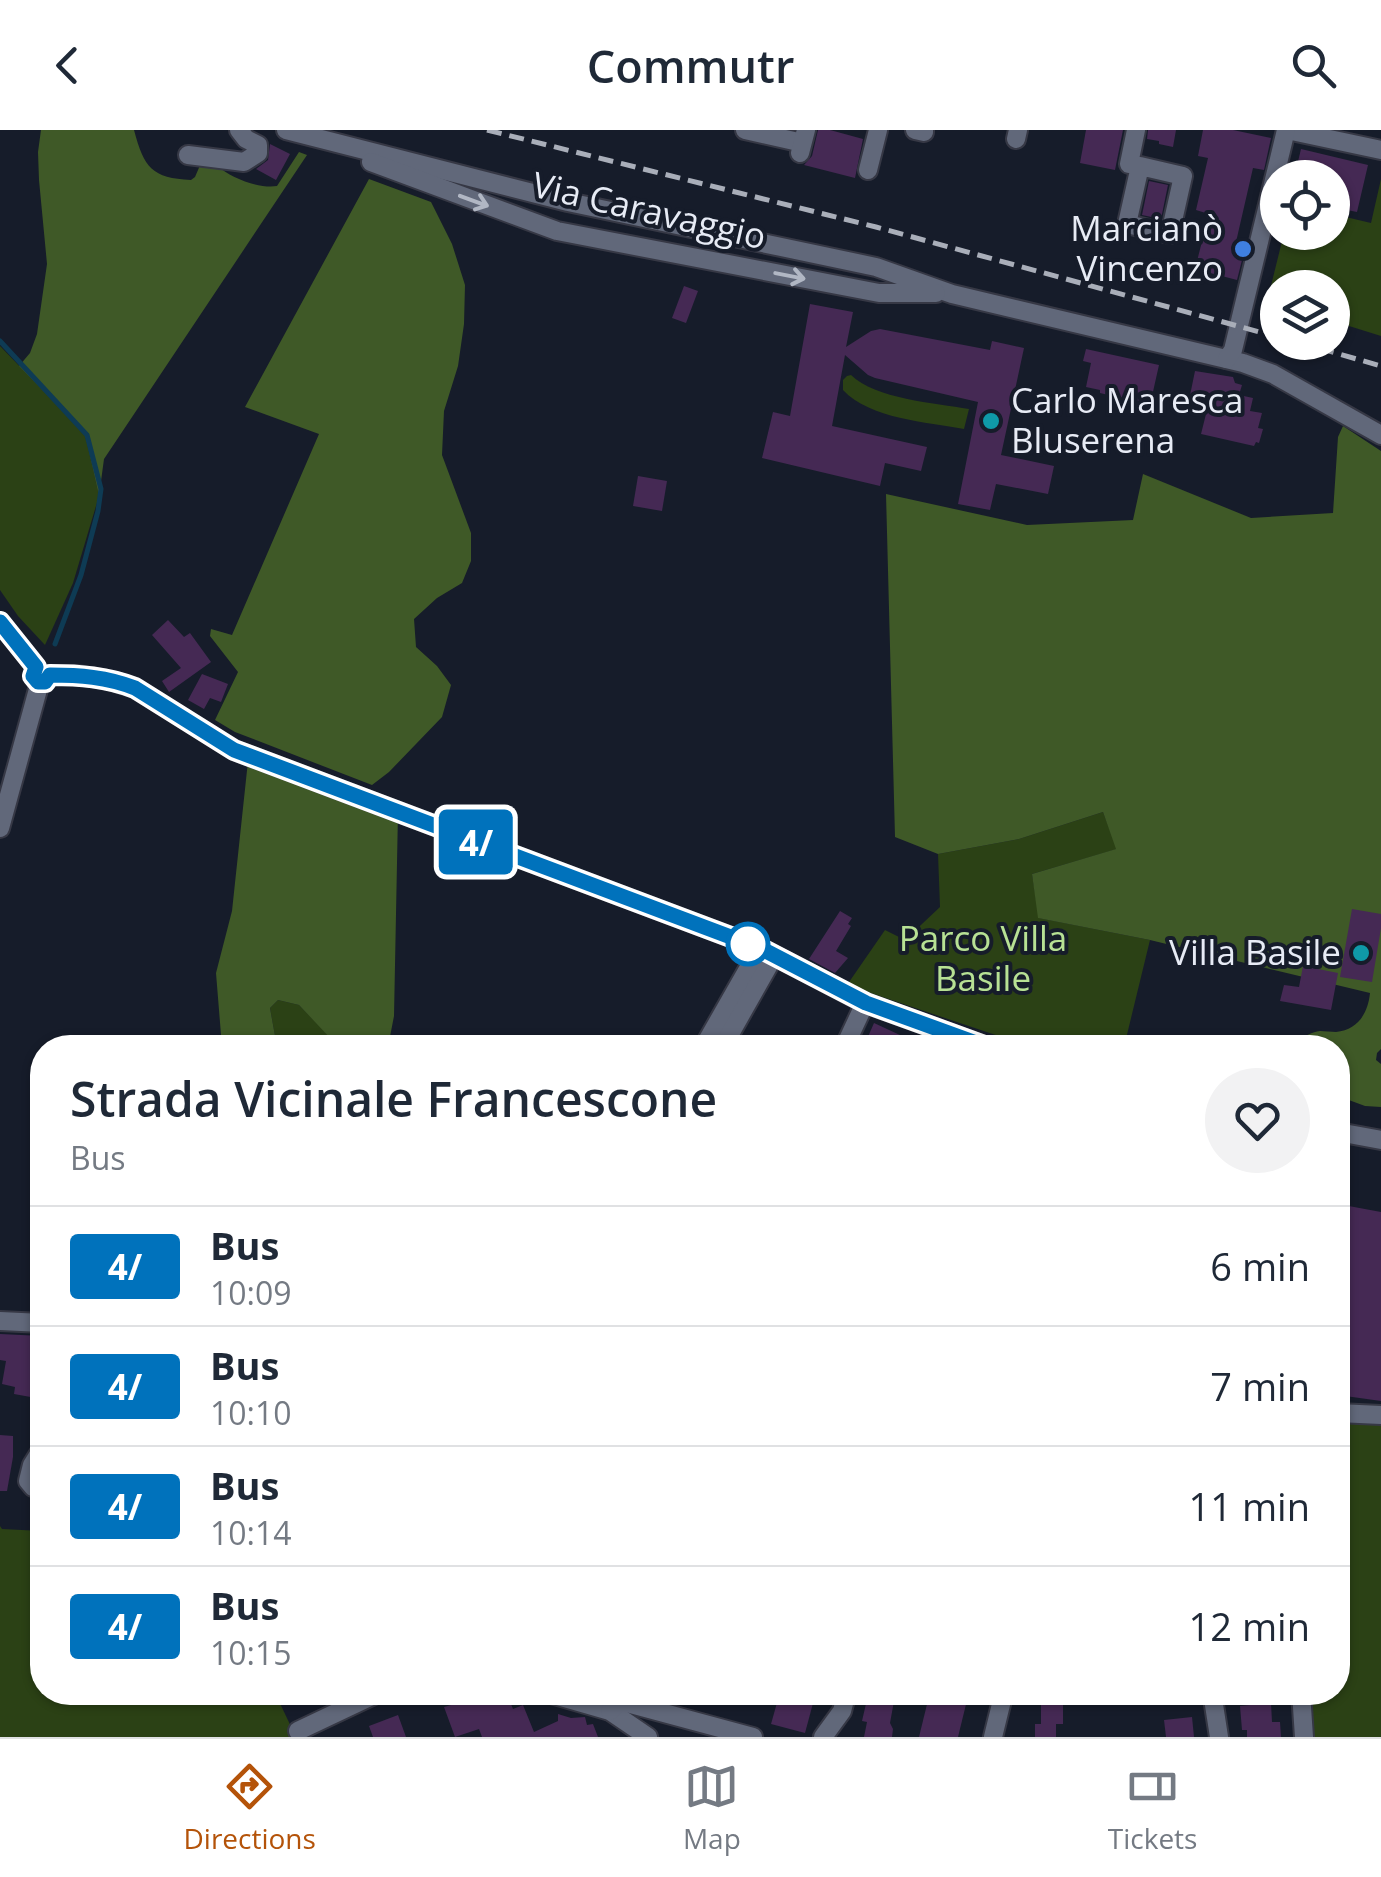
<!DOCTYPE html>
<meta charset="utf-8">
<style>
:root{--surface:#fff;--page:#f2f2f3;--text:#1f2937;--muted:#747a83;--line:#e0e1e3;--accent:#b45309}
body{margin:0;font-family:"Open Sans",sans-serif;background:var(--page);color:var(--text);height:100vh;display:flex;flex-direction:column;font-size:38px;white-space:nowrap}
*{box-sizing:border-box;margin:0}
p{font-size:32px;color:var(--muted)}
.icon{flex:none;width:55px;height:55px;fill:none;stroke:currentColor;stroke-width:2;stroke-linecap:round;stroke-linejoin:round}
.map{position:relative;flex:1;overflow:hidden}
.sheet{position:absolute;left:30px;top:905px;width:1320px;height:670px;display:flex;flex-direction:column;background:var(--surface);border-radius:40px;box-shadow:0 2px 8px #0004}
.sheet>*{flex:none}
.badge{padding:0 20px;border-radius:8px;font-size:35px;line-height:65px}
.controls{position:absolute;left:1260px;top:30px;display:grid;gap:20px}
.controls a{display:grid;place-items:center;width:90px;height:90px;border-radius:50%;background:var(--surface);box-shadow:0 2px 8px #0004;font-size:50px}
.map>.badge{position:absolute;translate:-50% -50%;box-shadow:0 0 0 5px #fff}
.round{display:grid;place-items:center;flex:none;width:105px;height:105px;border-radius:52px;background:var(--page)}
.summary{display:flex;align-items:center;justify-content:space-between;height:170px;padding:0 40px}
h1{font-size:48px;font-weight:600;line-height:75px}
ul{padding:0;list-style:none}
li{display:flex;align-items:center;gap:30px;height:120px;padding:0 40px;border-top:2px solid var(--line)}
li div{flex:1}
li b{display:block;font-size:38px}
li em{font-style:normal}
li .badge{min-width:110px;font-weight:700;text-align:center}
header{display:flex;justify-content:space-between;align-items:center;height:130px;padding:0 40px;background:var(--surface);font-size:45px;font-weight:600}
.menu{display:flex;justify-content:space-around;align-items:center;height:140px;border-top:2px solid var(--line);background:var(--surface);font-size:28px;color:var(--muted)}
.menu a{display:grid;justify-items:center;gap:5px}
.menu .selected{color:var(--accent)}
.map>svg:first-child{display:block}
</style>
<header><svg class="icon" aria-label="back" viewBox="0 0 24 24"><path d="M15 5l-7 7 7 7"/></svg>Commutr<svg class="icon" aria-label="search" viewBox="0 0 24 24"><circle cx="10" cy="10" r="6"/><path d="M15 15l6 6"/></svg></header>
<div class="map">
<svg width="1381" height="1607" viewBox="0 0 1381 1607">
<rect width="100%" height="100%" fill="#161c2a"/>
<g fill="#2b4115">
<path d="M 1381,49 L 1381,206 L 1333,191 L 1332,158 L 1278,158 L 1277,175 L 1267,172 L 1284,103 L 1332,102 L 1333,84 L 1371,93 Z"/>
<path d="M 0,216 L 85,304 L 99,366 L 73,453 L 45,515 L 18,486 L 0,460 Z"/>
<path d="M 851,245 C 875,269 935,273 969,279 L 964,299 C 927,292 870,289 843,260 L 843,250 L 847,246 Z"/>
<path d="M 1103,682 L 1117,719 L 1032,744 L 1039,788 L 1150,810 L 1124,917 L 1031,917 L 847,855 L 885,800 L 905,810 L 940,777 L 938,724 L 1019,709 Z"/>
<path d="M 278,870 L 299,875 L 332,909 L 336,917 L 277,917 L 270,878 Z"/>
<path d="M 1338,1285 L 1381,1288 L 1381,1607 L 1311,1607 L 1310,1563 L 1338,1562 Z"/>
<path d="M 0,1396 L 2,1399 L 42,1401 L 42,1562 L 275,1563 L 296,1607 L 0,1607 Z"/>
</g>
<g fill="#3f5927">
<path d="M 41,0 L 134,0 C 144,38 152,48 191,50 L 195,47 L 201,33 L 218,36 C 230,48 260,59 277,56 L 299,22 L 307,25 L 104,329 L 99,366 L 85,304 L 19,236 L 30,223 L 37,204 L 47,134 L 39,50 L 38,22 Z"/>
<path d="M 369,49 L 431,72 L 452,114 L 465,155 L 464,194 L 458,236 L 444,281 L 442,325 L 471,403 L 471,431 L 462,453 L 437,468 L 414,489 L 416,517 L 437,536 L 451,555 L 442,587 L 389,642 L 372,655 L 235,602 L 215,590 L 238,542 L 210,506 L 211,499 L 232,505 L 319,304 L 245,277 Z"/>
<path d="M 1343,296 L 1381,321 L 1381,919 L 1377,923 L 1376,930 L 1381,934 L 1381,977 L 1365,976 L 1338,966 L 1338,918 L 1294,917 L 1297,910 C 1305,906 1312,902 1320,901 C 1325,901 1331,902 1336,902 C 1358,900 1368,883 1370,863 L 1150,810 L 1038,788 L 1032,744 L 1116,719 L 1103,682 L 1019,709 L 938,724 L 895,707 L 886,364 L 1027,395 L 1133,390 L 1143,344 L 1251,388 L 1333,383 L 1338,307 Z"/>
<path d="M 248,631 L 398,682 L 394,886 L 388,917 L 336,917 L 331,909 L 299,875 L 278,870 L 270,878 L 277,917 L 222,917 L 216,843 L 232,781 Z"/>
</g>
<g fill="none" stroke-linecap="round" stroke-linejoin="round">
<path stroke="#0e3b54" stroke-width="5" d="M 0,211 L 87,305 L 101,359 L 98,381 L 81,445 L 55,514"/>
</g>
<g fill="#452954">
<path d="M 818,0 L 830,0 L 863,9 L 855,48 L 804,35 L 812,26 Z"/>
<path d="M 1086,0 L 1123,0 L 1115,40 L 1080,33 Z"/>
<path d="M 1148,0 L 1176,0 L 1173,17 L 1159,14 L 1159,11 L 1147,9 Z"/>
<path d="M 1203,0 L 1233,0 L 1271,8 L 1264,40 L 1253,38 L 1236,112 L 1246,114 L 1237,150 L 1195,139 L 1209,84 L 1196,80 L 1208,28 L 1198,26 Z"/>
<path d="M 270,14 L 290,24 L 276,50 L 256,39 L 268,30 Z"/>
<path d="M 1301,19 L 1368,35 L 1357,82 L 1332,77 L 1332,48 L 1294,48 Z"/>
<path d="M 1149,51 L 1168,55 L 1161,89 L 1142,85 Z"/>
<path d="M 684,156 L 698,161 L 686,193 L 672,188 Z"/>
<path d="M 810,174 L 853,182 L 846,217 L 871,201 L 880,199 L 990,220 L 992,211 L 1024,218 L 1001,325 L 1054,336 L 1048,364 L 996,354 L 990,380 L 958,374 L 978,272 L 875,248 L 868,245 L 845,225 L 832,296 L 927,317 L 921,341 L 885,333 L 880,356 L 762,328 L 773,282 L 790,286 Z"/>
<path d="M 1086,219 L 1159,235 L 1150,275 L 1100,263 L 1100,260 L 1086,257 L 1091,233 L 1083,231 Z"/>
<path d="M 1195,241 L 1233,247 L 1235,253 L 1242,255 L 1239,265 L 1253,268 L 1250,281 L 1262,283 L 1258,298 L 1263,299 L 1259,313 L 1256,312 L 1254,316 L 1201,304 L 1206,284 L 1187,280 Z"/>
<path d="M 638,346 L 667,351 L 662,381 L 633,376 Z"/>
<path d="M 168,490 L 184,507 L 190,503 L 211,532 L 169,562 L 162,551 L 181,538 L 152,505 Z"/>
<path d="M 202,544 L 228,554 L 221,572 L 210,568 L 204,579 L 188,570 Z"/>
<path d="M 1352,779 L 1381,784 L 1381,798 L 1372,852 L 1340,847 Z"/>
<path d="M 840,781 L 852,788 L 848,794 L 851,796 L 836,821 L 848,828 L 835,843 L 809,829 Z"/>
<path d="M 1303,836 L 1338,843 L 1331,880 L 1280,871 L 1284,855 L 1299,857 Z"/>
<path d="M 874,893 L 928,918 L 863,918 Z"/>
<path d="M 1338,1074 L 1381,1082 L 1381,1271 L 1338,1265 Z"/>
<path d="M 0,1204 L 42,1206 L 42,1236 L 36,1268 L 14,1264 L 15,1257 L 2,1254 L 6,1231 L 0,1230 Z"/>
<path d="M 0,1305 L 13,1306 L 13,1327 L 7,1361 L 0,1361 Z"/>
<path d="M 498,1562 L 506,1562 L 513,1579 L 523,1575 L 534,1602 L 558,1591 L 558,1584 L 571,1588 L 585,1587 L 587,1595 L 593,1594 L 598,1607 L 482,1607 L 479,1599 L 455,1607 L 444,1577 Z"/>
<path d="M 780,1562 L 816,1562 L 805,1603 L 771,1594 Z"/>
<path d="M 930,1562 L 969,1562 L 958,1607 L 919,1607 Z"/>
<path d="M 1046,1562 L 1063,1562 L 1063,1594 L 1056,1594 L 1056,1607 L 1035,1607 L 1035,1594 L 1041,1594 L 1041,1573 L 1047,1573 Z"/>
<path d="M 868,1565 L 894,1571 L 890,1593 L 893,1599 L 892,1607 L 864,1607 L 867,1592 L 862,1591 Z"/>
<path d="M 1271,1573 L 1272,1592 L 1280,1592 L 1281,1607 L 1247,1607 L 1247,1600 L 1242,1600 L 1240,1576 Z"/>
<path d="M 398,1585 L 406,1607 L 373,1607 L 369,1596 Z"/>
<path d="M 1192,1587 L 1194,1607 L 1166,1607 L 1164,1590 Z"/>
</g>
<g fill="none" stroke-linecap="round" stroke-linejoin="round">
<g stroke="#363845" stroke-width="22">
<g id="minor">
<path d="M 286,0 L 568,72 L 876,137 L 952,164 L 1243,233 L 1273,244 L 1381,305"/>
<path d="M 745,0 L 794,11"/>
<path d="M 915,0 L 924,2 L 924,0"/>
<path d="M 1136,0 L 1129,34 L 1140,36 L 1127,94 L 1170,104 L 1183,46 L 1140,36"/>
<path d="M 1287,0 L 1381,20"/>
<path d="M 1016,9 L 1018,0"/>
<path d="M 800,23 L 806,0"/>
<path d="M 188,25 L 244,32 L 258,23 L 258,15 L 246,9 L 239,0"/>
<path d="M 371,32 L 557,101 L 879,163 L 936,163"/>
<path d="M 868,40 L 878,0"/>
<path d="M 1227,229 L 1233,220 L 1286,0"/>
<path d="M 0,492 L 36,537"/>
<path d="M 49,545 L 78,545 L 109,550 L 135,558 L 234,620 L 760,818 L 865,873 L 990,918"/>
<path d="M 0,698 L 40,552"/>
<path d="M 703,918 L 760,818"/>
<path d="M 722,918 L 774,826"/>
<path d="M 844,918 L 865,873"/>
<path d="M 1338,1002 L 1381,1010"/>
<path d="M 0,1191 L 42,1193"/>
<path d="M 1338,1283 L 1381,1285"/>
<path d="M 42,1319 L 32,1335 L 28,1351 L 33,1357 L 42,1357"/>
<path d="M 544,1562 L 610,1581 L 648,1607"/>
<path d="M 1212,1562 L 1219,1607"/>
<path d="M 1301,1562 L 1304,1607"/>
<path d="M 610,1581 L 618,1573 L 627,1573 L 753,1607"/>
<path d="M 298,1601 L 380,1562"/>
<path d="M 823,1607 L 842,1581 L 847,1562"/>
<path d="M 993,1607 L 1004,1562"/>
</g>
</g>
<use href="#minor" stroke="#61687a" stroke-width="18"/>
<g stroke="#a9aeb9" stroke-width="5" stroke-dasharray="15 8" stroke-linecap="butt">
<path d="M 487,0 L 876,97 L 1278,207"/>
<path d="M 1297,212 L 1381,236"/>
</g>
</g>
<defs><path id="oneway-shaft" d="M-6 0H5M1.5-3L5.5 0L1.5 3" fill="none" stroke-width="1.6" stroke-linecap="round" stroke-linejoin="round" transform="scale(2.5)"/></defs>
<g stroke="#b1b7c4">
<use href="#oneway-shaft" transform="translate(474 71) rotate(20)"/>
<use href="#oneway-shaft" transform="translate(790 146) rotate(11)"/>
</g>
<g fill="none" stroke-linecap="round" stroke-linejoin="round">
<g stroke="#fff" stroke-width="22">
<path id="line" d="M 0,492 L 36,537 L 33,546 L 38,552 L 45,552 L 50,545 C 79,545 107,547 135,558 L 234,620 L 760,818 L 866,873 L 990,918"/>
</g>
<use href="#line" stroke="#0072bc" stroke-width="15"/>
</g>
<circle fill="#3f7fe0" stroke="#161c2a" stroke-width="4" cx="1243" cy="119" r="10"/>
<g fill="#0f9aa8" stroke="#161c2a" stroke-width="4">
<circle cx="991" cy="291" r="10"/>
<circle cx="1361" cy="823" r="10"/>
</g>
<circle fill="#fff" stroke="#0072bc" stroke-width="5" cx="748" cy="814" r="20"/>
<g text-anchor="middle" stroke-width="8" stroke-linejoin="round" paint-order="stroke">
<g font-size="35" fill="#e7ebf5" stroke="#161c2a">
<text transform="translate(649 81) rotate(13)" y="12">Via Caravaggio</text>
</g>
<g font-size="35" fill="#e7ebf5" stroke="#161c2a" text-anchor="end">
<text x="1223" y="111">Marcianò<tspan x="1223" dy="40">Vincenzo</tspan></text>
<text x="1011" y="283" text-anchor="start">Carlo Maresca<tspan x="1011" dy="40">Bluserena</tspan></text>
<text x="1341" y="835">Villa Basile</text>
</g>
<g font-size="35" fill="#b7e194" stroke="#161c2a">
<text x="983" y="821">Parco Villa<tspan x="983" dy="40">Basile</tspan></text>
</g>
</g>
</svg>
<div class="controls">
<a><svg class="icon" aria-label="locate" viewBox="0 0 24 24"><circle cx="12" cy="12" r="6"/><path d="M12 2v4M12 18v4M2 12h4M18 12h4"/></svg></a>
<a><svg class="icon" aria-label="layers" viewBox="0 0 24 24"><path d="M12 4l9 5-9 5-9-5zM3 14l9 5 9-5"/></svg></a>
</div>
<b class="badge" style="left:476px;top:712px;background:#0072bc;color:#fff">4/</b>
<section class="sheet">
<div class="summary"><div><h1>Strada Vicinale Francescone</h1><p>Bus</p></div><a class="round"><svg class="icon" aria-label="heart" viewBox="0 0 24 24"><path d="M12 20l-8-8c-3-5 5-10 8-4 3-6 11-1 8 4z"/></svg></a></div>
<ul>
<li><span class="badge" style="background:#0072bc;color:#fff">4/</span><div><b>Bus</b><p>10:09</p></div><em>6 min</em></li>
<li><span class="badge" style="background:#0072bc;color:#fff">4/</span><div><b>Bus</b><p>10:10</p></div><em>7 min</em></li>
<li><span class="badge" style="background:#0072bc;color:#fff">4/</span><div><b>Bus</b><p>10:14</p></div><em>11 min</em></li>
<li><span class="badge" style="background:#0072bc;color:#fff">4/</span><div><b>Bus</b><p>10:15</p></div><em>12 min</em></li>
</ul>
</section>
</div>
<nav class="menu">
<a class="selected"><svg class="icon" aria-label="directions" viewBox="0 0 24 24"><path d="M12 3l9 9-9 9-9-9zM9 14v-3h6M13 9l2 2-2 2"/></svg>Directions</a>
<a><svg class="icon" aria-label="map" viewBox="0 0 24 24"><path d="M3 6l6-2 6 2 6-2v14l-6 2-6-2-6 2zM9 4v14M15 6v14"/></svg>Map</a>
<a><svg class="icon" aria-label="tickets" viewBox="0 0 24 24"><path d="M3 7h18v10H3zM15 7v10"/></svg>Tickets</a>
</nav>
